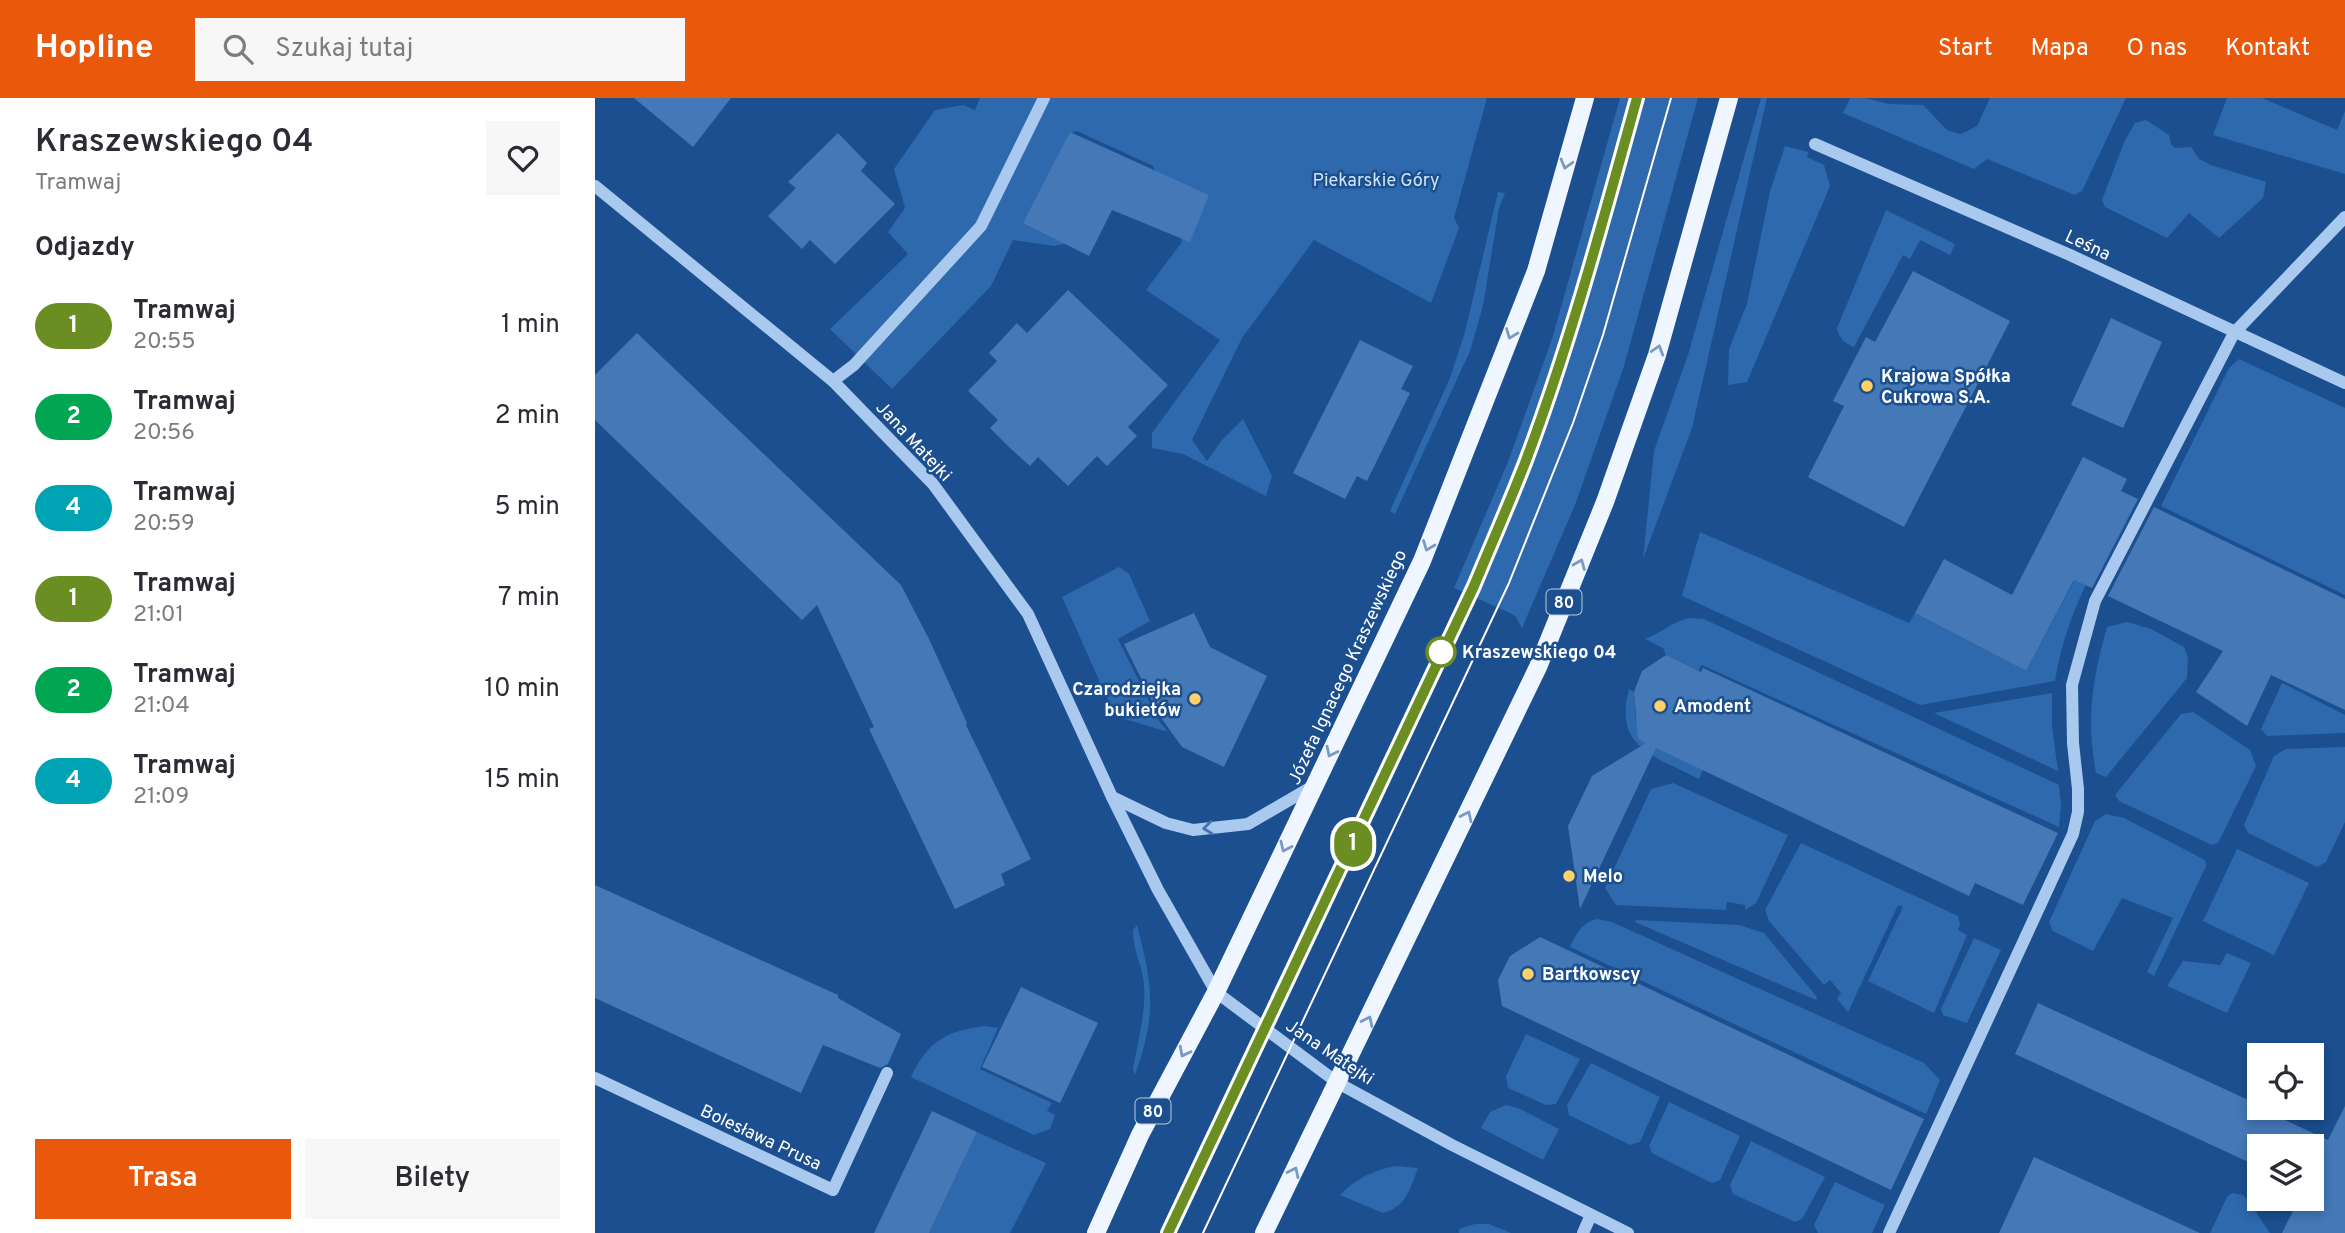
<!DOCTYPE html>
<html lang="pl">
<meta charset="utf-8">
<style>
:root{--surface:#fff;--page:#f7f7f7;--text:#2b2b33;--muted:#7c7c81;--accent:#ea580c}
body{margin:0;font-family:Overpass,sans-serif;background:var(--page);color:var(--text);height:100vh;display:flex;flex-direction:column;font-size:26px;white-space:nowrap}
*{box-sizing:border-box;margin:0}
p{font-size:23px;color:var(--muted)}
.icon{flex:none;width:38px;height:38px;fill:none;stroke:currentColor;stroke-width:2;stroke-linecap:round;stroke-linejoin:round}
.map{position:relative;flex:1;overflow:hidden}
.drawer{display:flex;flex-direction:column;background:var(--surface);width:595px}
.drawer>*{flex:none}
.badge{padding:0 14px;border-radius:23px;font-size:24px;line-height:46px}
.fabs{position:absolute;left:1652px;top:945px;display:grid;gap:14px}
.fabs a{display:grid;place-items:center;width:77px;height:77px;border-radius:0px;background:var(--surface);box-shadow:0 4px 10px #0003;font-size:35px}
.map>.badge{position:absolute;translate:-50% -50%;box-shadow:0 0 0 4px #fff}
h2{padding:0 35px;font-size:26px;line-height:63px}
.round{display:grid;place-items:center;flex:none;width:74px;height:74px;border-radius:0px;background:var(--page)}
.headline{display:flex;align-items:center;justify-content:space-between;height:119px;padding:0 35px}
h1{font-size:33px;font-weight:600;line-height:52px}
.cta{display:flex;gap:14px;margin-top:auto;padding:14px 35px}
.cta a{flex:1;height:80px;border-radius:0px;background:var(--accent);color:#fff;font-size:28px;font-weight:600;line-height:80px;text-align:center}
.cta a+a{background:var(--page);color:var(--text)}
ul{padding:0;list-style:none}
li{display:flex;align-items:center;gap:21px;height:91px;padding:0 35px}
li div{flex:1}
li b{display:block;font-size:26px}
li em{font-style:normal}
li .badge{min-width:77px;font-weight:700;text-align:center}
header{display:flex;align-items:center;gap:42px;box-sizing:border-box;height:98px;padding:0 35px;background:var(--accent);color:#fff}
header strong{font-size:33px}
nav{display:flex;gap:38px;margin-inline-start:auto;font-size:24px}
.search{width:490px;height:63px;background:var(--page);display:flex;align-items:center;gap:18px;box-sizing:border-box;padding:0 24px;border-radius:0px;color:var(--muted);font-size:26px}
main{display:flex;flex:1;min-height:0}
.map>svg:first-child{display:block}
</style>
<header>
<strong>Hopline</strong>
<div class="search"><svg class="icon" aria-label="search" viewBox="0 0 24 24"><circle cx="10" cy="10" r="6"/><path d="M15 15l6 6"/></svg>Szukaj tutaj</div>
<nav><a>Start</a><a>Mapa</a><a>O nas</a><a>Kontakt</a></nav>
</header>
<main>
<section class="drawer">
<div class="headline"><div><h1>Kraszewskiego 04</h1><p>Tramwaj</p></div><a class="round"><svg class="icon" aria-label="heart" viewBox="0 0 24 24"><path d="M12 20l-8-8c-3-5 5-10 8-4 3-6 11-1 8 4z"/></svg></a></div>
<h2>Odjazdy</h2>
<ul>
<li><span class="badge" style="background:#6b8e23;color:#fff">1</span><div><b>Tramwaj</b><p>20:55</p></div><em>1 min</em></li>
<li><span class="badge" style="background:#00a651;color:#fff">2</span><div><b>Tramwaj</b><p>20:56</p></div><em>2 min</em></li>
<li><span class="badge" style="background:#00a3b4;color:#fff">4</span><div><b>Tramwaj</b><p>20:59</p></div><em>5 min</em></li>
<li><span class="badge" style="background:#6b8e23;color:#fff">1</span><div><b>Tramwaj</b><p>21:01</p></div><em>7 min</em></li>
<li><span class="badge" style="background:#00a651;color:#fff">2</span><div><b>Tramwaj</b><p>21:04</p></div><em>10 min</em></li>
<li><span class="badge" style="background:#00a3b4;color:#fff">4</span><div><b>Tramwaj</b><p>21:09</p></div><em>15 min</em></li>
</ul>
<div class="cta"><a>Trasa</a><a>Bilety</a></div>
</section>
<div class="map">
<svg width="1750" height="1135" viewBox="0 0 1750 1135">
<rect width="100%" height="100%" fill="#1b4f8f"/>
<g fill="#2e69ad">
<path d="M 385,0 L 892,0 L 859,120 L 864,130 L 836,205 L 719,142 L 647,240 L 597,342 L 612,363 L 627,342 L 648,321 L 677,378 L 671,398 L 588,356 L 557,350 L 557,335 L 625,242 L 551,192 L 587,144 L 558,68 L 482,33 L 475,35 L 473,145 L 459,148 L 418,142 L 396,188 L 297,291 L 235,231 L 313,156 L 293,134 L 310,110 L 299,71 L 340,12 L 368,7 L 380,12 Z"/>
<path d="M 1025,0 L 1103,0 L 1029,268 L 980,407 L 927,530 L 921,519 L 913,514 L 859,490 L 913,364 L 957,241 Z"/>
<path d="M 1166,0 L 1172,0 L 1097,330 L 1048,461 L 1059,353 L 1093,257 Z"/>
<path d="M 1255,0 L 1270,0 L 1294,6 L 1328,7 L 1352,32 L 1366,36 L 1382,28 L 1395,0 L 1531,0 L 1487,93 L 1480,97 L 1392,61 L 1379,71 L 1248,15 Z"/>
<path d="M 1632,0 L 1667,0 L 1742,32 L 1750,13 L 1750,76 L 1618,37 Z"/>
<path d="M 1551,22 L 1574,37 L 1576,46 L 1580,50 L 1596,49 L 1604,61 L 1616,67 L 1671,84 L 1668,100 L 1624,140 L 1594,115 L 1572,140 L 1510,109 L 1507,102 L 1530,42 L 1540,25 Z"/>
<path d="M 1190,48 L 1213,54 L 1212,59 L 1229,67 L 1235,88 L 1152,284 L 1133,287 L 1134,251 L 1152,206 L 1175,93 Z"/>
<path d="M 903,94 L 910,95 L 904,110 L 888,208 L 875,253 L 800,416 L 795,413 L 855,280 L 870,234 Z"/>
<path d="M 1291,112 L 1360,146 L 1355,157 L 1325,142 L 1315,161 L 1308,157 L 1259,249 C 1249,245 1244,240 1242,230 Z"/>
<path d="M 1644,261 L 1750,310 L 1750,497 L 1566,408 L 1634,270 Z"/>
<path d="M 1105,434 L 1314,525 L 1320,515 L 1431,573 L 1487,468 L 1496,477 C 1478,511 1466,546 1460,583 L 1325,607 L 1087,498 Z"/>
<path d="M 524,469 L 534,476 L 555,523 L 523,541 L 564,623 L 573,634 L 520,618 L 467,499 Z"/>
<path d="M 1094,520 L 1109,521 L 1464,687 L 1466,707 L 1464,729 L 1107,567 L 1103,573 L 1071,557 L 1068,550 L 1050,541 C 1066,535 1077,524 1094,520 Z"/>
<path d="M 1532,524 L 1556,531 L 1589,549 L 1593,560 L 1592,580 L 1511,679 L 1501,675 C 1491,620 1497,582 1512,529 Z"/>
<path d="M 1687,585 L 1750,617 L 1750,635 L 1672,638 L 1666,631 Z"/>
<path d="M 1034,591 L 1039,594 L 1041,623 L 1071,637 L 1112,662 L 1104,681 C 1061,658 1018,651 1034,591 Z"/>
<path d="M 1457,595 L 1457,629 L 1463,673 L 1339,615 Z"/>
<path d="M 1598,614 L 1655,652 L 1661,668 L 1623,745 L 1617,747 L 1524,703 L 1520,697 L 1586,616 Z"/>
<path d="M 1750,649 L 1750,724 L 1731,764 L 1722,769 L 1653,735 L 1649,727 L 1679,658 L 1691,651 Z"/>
<path d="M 1078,685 L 1193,737 L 1161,805 L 1150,812 L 1150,807 L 1132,804 L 1131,812 L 1021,807 L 1010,790 L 1056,691 Z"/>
<path d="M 1511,716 L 1529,720 L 1610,762 L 1611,768 L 1559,878 L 1552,874 L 1578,820 L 1527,800 L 1498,853 L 1458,833 L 1454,824 L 1500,723 Z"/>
<path d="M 1206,745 L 1363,818 L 1365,826 L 1363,832 L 1372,837 L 1339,915 L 1273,883 L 1308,809 L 1303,807 L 1253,914 L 1242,901 L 1246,895 L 1235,882 L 1229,887 L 1174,823 L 1170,812 Z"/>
<path d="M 1642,751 L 1714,785 L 1679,857 L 1608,823 Z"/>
<path d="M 1002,821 L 1017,824 L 1329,965 L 1345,982 L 1331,1016 L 975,849 C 982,835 986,825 1002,821 Z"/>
<path d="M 1041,822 L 1144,827 L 1169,835 L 1222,899 L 1221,902 L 1040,824 Z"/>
<path d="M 542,827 C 558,890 562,915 540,977 L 538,971 C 543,943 551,915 549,887 C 548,868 537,851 538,832 Z"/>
<path d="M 1379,840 L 1406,852 L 1372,925 L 1348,917 L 1346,911 Z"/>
<path d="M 1632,855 L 1656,865 L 1632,915 L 1572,888 L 1588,863 L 1625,867 Z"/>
<path d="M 390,928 L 403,930 L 385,971 L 457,1005 L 452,1013 L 460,1017 L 455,1031 L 439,1037 L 316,979 C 333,943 351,933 390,928 Z"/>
<path d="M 931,936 L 985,961 L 961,1006 L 951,1007 L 913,990 L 911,978 Z"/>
<path d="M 996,965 L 1065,999 L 1045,1044 L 1035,1047 L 974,1017 L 972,1007 Z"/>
<path d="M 1074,1004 L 1145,1038 L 1125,1082 L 1117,1085 L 1057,1055 L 1054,1048 Z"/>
<path d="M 911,1007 L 923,1010 L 964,1031 L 948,1062 L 886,1030 L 895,1014 Z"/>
<path d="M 382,1034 L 451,1065 L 415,1135 L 334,1135 Z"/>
<path d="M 1156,1043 L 1230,1079 L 1207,1121 L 1200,1124 L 1138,1096 L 1135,1087 Z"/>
<path d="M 800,1068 L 823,1070 C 815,1091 811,1109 788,1115 L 745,1097 C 762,1080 777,1073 800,1068 Z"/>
<path d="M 1240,1084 L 1290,1107 L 1277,1135 L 1223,1135 L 1219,1127 Z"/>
<path d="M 1637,1095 L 1648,1097 L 1652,1101 L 1675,1135 L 1615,1135 L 1632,1099 Z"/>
<path d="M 880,1126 L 894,1126 L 916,1135 L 864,1135 L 864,1131 Z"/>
</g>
<g fill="#4478b7">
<path d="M 39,0 L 136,0 L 98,49 Z"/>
<path d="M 475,34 L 614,97 L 595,144 L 517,112 L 494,158 L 428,125 Z"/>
<path d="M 243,35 L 272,65 L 266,73 L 300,106 L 240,166 L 215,142 L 207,151 L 173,118 L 201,90 L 193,84 Z"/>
<path d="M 1318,173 L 1415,223 L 1309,429 L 1213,379 L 1249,308 L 1238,303 L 1271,239 L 1280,244 Z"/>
<path d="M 473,192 L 573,287 L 533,329 L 542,338 L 512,368 L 502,358 L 473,388 L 443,359 L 435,368 L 415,350 L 395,330 L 403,322 L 373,293 L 402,263 L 394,255 L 422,225 L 432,235 Z"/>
<path d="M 1516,220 L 1567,244 L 1528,330 L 1476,307 Z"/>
<path d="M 42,235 L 306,487 L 335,543 L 372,625 L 371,627 L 436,761 L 406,776 L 410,787 L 360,811 L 274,631 L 279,629 L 222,507 L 207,522 L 0,322 L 0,277 Z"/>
<path d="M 765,242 L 818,268 L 806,291 L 815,295 L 772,383 L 762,378 L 750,401 L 698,375 Z"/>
<path d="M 1488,359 L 1532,381 L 1526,393 L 1543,401 L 1497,490 L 1479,482 L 1431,573 L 1320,515 L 1349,461 L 1417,497 Z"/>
<path d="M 1559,409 L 1750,501 L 1750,612 L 1676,577 L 1652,628 L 1601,594 L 1628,553 L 1513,498 Z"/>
<path d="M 599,515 L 615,549 L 672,578 L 629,669 L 587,649 L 564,617 L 529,546 Z"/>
<path d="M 1071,557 L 1106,574 L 1108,570 L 1463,735 L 1428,807 L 1380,785 L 1374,798 L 1061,650 L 985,811 L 973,728 L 997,678 L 1051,645 L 1043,641 L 1039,594 L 1047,573 Z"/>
<path d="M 0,787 L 243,897 L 243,900 L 306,936 L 293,966 L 285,970 L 228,947 L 206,995 L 0,900 Z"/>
<path d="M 945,839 L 1329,1021 L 1296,1092 L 907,908 L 903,882 L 915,858 Z"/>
<path d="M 426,889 L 503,925 L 465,1005 L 387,969 Z"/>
<path d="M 1443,905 L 1662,1006 L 1661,1008 L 1664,1010 L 1733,1042 L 1750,1008 L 1750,1135 L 1687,1135 L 1704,1101 L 1717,1101 L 1717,1048 L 1664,1048 L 1664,1069 L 1420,956 Z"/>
<path d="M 337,1013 L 382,1034 L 334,1135 L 279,1135 Z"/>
<path d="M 1439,1059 L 1605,1135 L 1404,1135 Z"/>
</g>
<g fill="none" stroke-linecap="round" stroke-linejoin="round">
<g stroke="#a9c9ee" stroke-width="12">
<path d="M 1220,46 L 1475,157 L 1750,285"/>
<path d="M 0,88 L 238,283 L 338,386 L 433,516 L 517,699 L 563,792 L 621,894 L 743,985 L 857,1047 L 1033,1135"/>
<path d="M 238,283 L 259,267 L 386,128 L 449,0"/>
<path d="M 517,699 L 571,725 L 598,732 L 653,726 L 720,687"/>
<path d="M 0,980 L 238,1092 L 292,975"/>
<path d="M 988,1135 L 996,1117"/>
<path d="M 1294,1135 L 1478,736 L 1483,714 L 1483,691 L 1478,645 L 1477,587 L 1500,503 L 1639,235 L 1750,119"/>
</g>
<g stroke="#f0f6ff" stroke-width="18">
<path d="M 501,1135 L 545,1037 L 621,894 L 827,463 L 941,173 L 990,0"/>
<path d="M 669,1135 L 943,569 L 1010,404 L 1062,257 L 1134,0"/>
</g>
<g stroke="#fff" stroke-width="2">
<path d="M 573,1135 L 879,488 C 896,447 914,406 930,365 C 975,246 1009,123 1042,0"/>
<path d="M 608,1135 L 914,485 L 978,325 L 1008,237 L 1076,0"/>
</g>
</g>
<defs><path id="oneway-chevron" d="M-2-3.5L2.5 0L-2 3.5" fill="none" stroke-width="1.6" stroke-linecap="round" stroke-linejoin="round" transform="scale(1.75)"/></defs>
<g stroke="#7b9ac1">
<use href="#oneway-chevron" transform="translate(971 66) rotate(106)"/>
<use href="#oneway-chevron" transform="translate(916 236) rotate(111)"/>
<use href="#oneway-chevron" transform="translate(1063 252) rotate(-73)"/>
<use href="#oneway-chevron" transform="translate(833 448) rotate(111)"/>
<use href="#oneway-chevron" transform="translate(985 466) rotate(-68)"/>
<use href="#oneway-chevron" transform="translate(736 654) rotate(116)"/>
<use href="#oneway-chevron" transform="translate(872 718) rotate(-64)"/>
<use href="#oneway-chevron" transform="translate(690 749) rotate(115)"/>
<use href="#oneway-chevron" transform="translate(773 923) rotate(-64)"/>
<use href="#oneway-chevron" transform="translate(589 954) rotate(118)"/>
<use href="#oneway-chevron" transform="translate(699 1074) rotate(-64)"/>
</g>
<use stroke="#4674ac" href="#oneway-chevron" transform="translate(613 730) rotate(174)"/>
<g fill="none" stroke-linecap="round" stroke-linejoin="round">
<g stroke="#fff" stroke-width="16">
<path id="line" d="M 573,1135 L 879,488 C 896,447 914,406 930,365 C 975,246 1008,123 1042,0"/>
</g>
<use href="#line" stroke="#6b8e23" stroke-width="10"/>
</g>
<g fill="#ffd166" stroke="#1b4f8f" stroke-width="2.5">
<circle cx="1272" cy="288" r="7"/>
<circle cx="600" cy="601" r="7"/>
<circle cx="1065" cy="608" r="7"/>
<circle cx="974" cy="778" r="7"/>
<circle cx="933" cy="876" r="7"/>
</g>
<circle fill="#fff" stroke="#6b8e23" stroke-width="3.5" cx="846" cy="554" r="14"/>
<g text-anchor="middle" stroke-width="5" stroke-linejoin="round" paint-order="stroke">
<g fill="#1b4f8f" stroke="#bbcadd" stroke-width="2">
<rect x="951.5" y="491.5" width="35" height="25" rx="5"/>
<rect x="540.5" y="1000.5" width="35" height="25" rx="5"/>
</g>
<g font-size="16" font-weight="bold" fill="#fff">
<text x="969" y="510">80</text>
<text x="558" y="1019">80</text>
</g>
<g font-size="18" fill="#cfe3fa" stroke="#1b4f8f">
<text x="781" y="88">Piekarskie Góry</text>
</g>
<g font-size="18" fill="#fff" stroke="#1b4f8f">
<text transform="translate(1493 147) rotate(25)" y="6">Leśna</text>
<text transform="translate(319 343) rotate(47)" y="6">Jana Matejki</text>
<text transform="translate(752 569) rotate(-65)" y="6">Józefa Ignacego Kraszewskiego</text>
<text transform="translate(735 954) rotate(34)" y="6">Jana Matejki</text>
<text transform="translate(166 1039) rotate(25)" y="6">Bolesława Prusa</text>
</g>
<g font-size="18" font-weight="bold" fill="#fff" stroke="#1b4f8f" text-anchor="start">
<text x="1286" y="284">Krajowa Spółka<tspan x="1286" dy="21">Cukrowa S.A.</tspan></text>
<text x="586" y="597" text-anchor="end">Czarodziejka<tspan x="586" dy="21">bukietów</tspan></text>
<text x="1079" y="614">Amodent</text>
<text x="988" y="784">Melo</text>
<text x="947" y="882">Bartkowscy</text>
</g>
<g font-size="18" font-weight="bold" fill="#fff" stroke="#1b4f8f" text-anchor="start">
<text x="867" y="560">Kraszewskiego 04</text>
</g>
</g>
</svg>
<div class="fabs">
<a><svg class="icon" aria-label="locate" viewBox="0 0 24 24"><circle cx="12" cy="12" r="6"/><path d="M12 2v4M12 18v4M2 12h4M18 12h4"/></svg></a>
<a><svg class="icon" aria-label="layers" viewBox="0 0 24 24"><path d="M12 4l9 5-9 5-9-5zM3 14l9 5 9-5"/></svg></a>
</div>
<b class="badge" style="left:758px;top:746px;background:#6b8e23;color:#fff">1</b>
</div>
</main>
